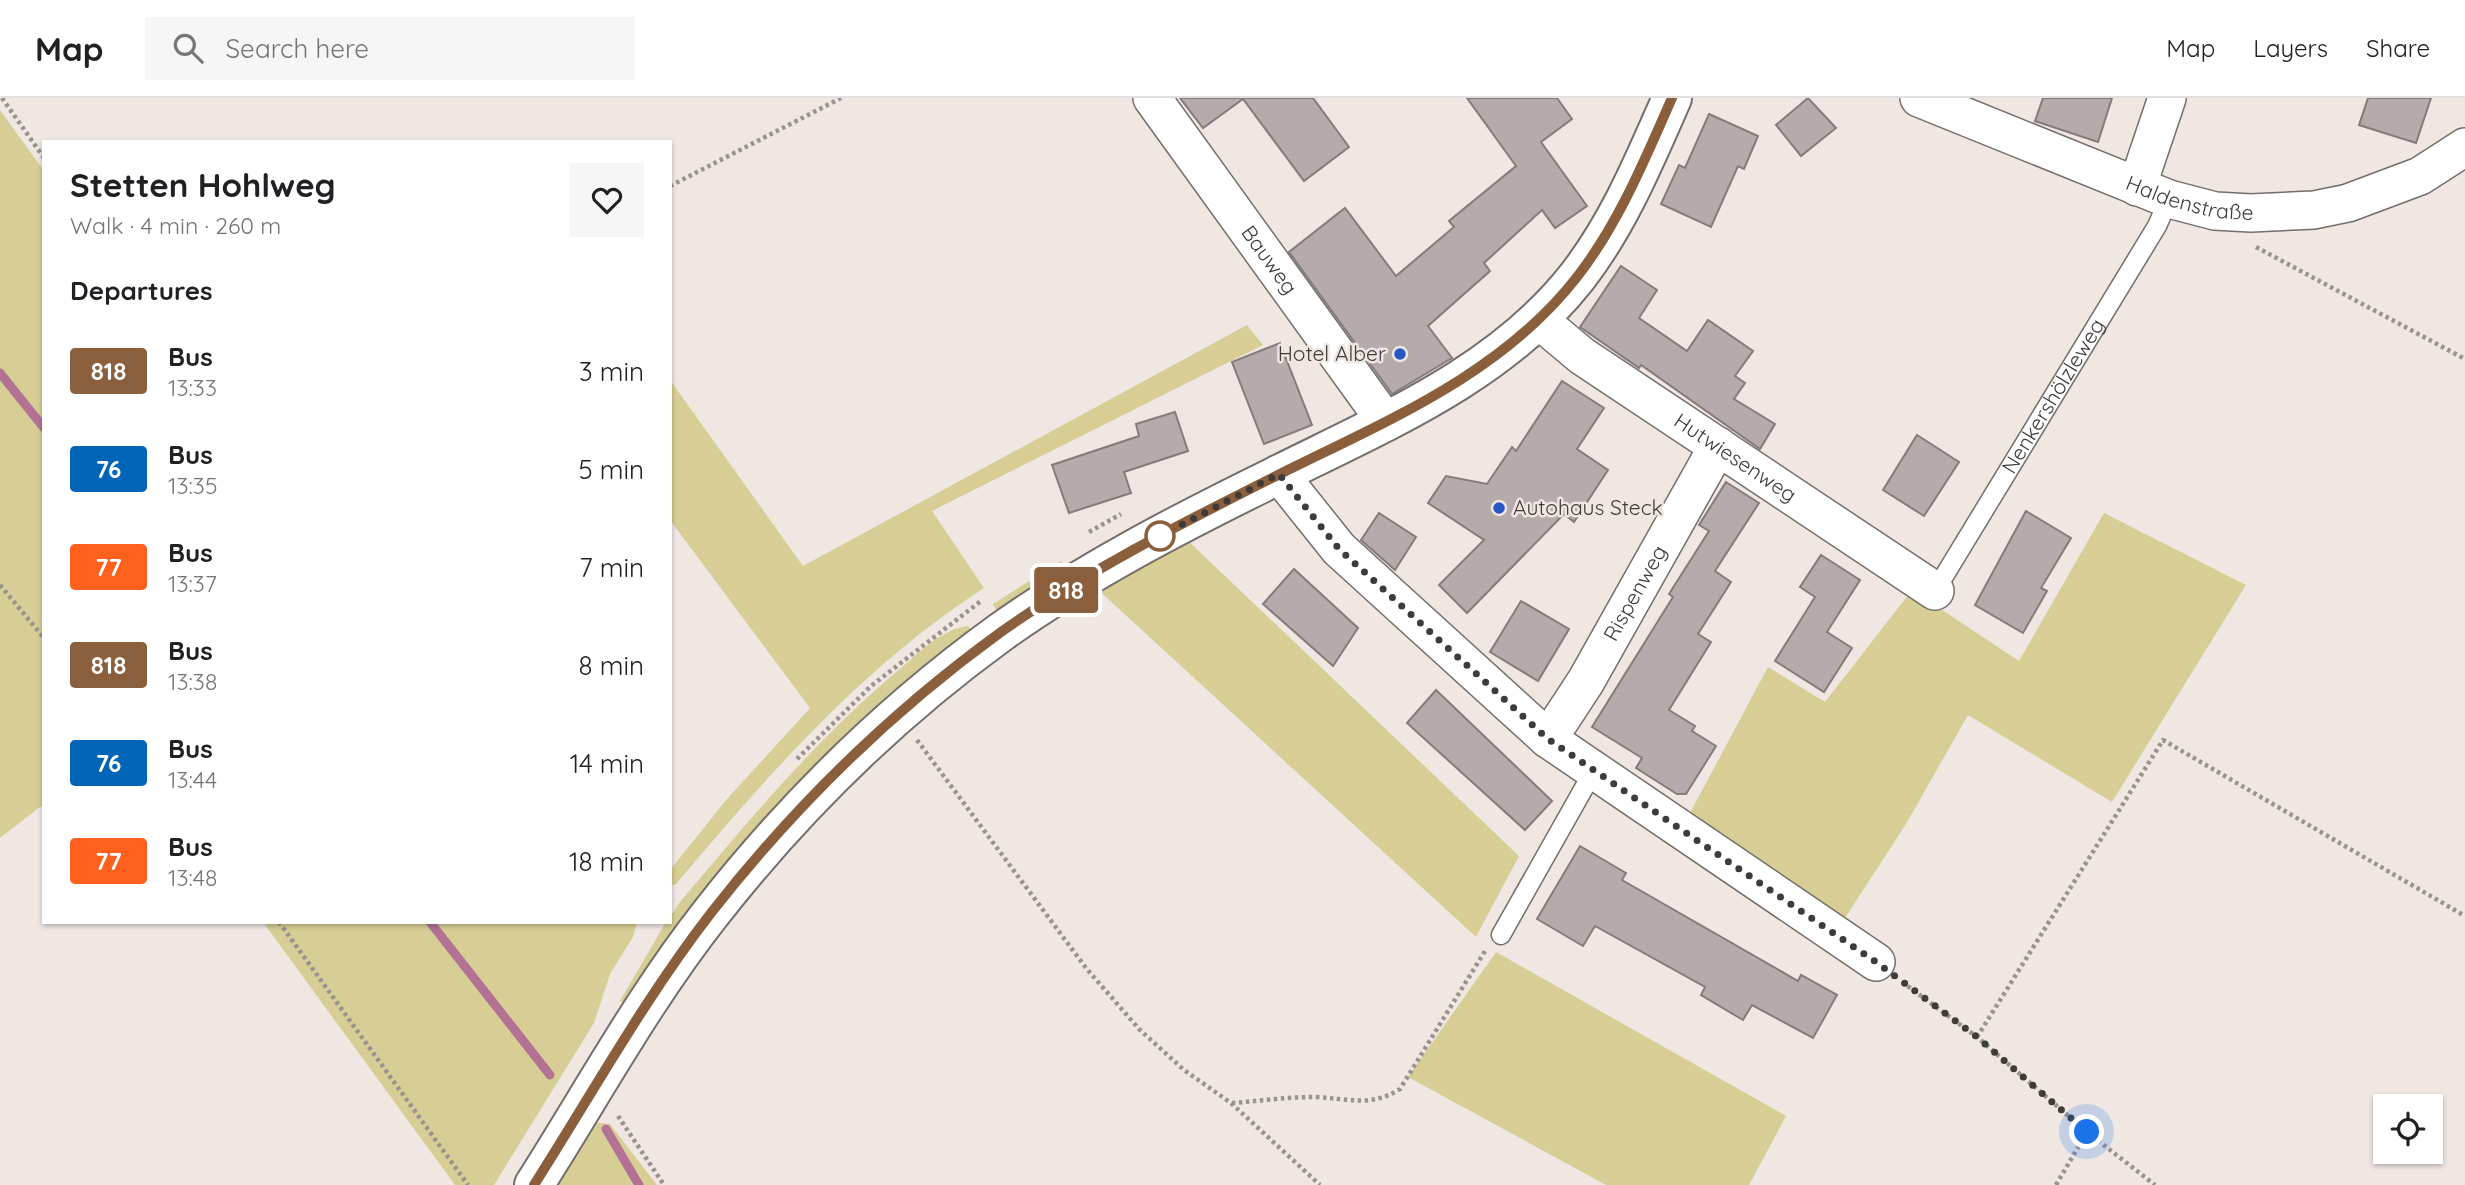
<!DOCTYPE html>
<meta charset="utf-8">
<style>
:root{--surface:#fff;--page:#f6f6f6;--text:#202124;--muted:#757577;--line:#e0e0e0}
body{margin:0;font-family:Quicksand,sans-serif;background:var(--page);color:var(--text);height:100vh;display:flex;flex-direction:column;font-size:26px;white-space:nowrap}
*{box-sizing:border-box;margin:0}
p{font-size:23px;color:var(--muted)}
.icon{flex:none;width:38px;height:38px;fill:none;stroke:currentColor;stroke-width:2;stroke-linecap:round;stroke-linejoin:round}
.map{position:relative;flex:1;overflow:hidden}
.drawer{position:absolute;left:42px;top:42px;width:630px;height:784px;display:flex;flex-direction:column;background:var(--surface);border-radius:0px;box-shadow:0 2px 5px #0004}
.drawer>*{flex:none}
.badge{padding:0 14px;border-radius:5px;font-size:24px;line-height:46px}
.fabs{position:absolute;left:2373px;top:996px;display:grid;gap:14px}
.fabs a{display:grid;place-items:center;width:70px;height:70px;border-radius:0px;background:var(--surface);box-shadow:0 2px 5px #0004;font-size:35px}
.you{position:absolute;width:35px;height:35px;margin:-18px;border:5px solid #fff;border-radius:50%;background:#1a73e8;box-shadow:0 0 0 10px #1a73e833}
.map>.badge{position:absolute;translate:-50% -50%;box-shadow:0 0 0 4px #fff}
h2{padding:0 28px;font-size:26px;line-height:63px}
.round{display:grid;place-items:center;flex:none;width:74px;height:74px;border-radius:0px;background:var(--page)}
.headline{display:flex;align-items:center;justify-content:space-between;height:119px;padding:0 28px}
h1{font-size:33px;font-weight:800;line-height:52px}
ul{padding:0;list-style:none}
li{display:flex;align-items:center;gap:21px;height:98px;padding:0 28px}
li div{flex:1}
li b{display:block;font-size:26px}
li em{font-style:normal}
li .badge{min-width:77px;font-weight:700;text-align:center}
header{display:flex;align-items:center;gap:42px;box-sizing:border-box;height:98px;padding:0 35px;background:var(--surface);border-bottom:2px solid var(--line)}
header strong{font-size:33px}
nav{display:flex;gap:38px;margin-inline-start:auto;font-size:24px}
.search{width:490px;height:63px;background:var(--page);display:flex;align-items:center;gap:18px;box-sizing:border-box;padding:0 24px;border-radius:0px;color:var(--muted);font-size:26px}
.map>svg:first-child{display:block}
</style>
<header>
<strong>Map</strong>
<div class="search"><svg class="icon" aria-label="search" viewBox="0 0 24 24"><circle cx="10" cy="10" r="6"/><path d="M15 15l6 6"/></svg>Search here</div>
<nav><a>Map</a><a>Layers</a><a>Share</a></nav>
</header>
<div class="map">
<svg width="2465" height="1087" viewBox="0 0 2465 1087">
<rect width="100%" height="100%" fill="#f0e7e3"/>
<g fill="#d6ce94">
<path d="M 0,12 L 44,73 L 44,706 L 0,740 Z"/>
<path d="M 1247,227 L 1263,247 L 932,413 L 984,490 C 862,569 769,676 676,786 L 670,788 L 670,772 L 727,701 L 810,610 L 670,422 L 670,282 L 803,468 Z"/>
<path d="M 2104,415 L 2246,487 L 2112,704 L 1968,617 L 1906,726 L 1843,823 L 1690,715 L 1768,569 L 1825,604 L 1912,492 L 2019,563 Z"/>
<path d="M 1183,438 L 1519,758 L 1476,839 L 1095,489 Z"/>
<path d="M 1061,463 L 1066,469 L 1047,485 L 998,516 L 993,506 Z"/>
<path d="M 968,528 L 972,534 L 625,906 L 620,903 L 666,824 L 670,824 L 670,819 L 680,804 C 749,722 818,639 901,570 C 921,553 942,531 968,528 Z"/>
<path d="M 263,824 L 637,824 L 633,839 L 610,876 L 594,925 L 494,1087 L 455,1087 Z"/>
<path d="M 1496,854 L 1786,1018 L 1749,1087 L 1606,1087 L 1408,979 Z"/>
<path d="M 589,1024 L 610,1026 L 657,1087 L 550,1087 Z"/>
</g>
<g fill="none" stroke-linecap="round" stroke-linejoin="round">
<g stroke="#b37293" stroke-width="9">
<path d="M 0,275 L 44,330"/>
<path d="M 430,824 L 550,977"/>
<path d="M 606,1031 L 639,1087"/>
</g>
</g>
<g fill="#b5abab" stroke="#847b7b" stroke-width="2">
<path d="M 1180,0 L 1313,0 L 1349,49 L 1304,83 L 1243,1 L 1203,30 Z"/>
<path d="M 1467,0 L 1557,0 L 1572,21 L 1541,44 L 1587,108 L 1555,130 L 1542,112 L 1484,165 L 1490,173 L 1428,228 L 1452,260 L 1392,296 L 1289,154 L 1345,110 L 1396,178 L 1454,129 L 1449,123 L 1516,68 Z"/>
<path d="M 1808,0 L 1836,30 L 1801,58 L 1776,27 Z"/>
<path d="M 2043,0 L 2112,0 L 2098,44 L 2035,23 Z"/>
<path d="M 2368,0 L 2431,0 L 2416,45 L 2359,27 Z"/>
<path d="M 1709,16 L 1758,38 L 1744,71 L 1738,68 L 1711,129 L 1661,106 L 1679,67 L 1685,70 Z"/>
<path d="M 1621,168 L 1657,192 L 1639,220 L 1687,253 L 1708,222 L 1753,253 L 1735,278 L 1745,285 L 1734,301 L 1775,326 L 1760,351 L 1641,267 L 1639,270 L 1580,229 Z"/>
<path d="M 1280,245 L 1312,327 L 1264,346 L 1232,264 Z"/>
<path d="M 1562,283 L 1604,310 L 1577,351 L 1608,372 L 1574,424 L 1564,416 L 1467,515 L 1439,487 L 1484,442 L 1428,405 L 1446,378 L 1487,386 L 1512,349 L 1516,353 Z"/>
<path d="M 1175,314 L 1188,353 L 1124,374 L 1131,395 L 1069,415 L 1052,367 L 1139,338 L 1136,326 Z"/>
<path d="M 1917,337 L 1959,364 L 1924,418 L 1883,392 Z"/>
<path d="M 1726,384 L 1759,405 L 1715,473 L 1731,484 L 1698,536 L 1711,544 L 1669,612 L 1695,628 L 1692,633 L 1716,648 L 1686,696 L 1677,696 L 1636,670 L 1642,660 L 1592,629 L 1673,499 L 1669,496 L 1709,433 L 1699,427 Z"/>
<path d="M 2026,413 L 2071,440 L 2041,490 L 2047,493 L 2023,535 L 1975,507 Z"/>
<path d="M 1379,415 L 1416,439 L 1395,472 L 1361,442 Z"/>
<path d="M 1821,457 L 1860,482 L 1827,534 L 1852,550 L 1824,594 L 1775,563 L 1815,499 L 1800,489 Z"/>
<path d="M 1294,471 L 1358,530 L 1333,568 L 1263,506 Z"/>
<path d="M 1521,503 L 1569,531 L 1538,583 L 1490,554 Z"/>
<path d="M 1436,592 L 1552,703 L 1525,732 L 1407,625 Z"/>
<path d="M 1580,748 L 1626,775 L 1622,782 L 1798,883 L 1801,877 L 1837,897 L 1813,940 L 1752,907 L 1743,922 L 1701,897 L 1705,889 L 1595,828 L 1583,848 L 1537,821 Z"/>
</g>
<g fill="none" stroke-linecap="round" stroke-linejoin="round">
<g stroke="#756d6a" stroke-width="21">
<g id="service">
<path id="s1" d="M 1935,493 L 2157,128 L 2169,101"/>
<path d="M 1501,837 L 1593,674"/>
</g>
</g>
<g stroke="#756d6a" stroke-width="40">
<g id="minor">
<path id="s2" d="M 1152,0 L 1386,324"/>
<path id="s3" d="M 1919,0 L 2169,101 L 2215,113 L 2251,115 L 2314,112 L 2348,105 L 2420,78 L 2465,49"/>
<path d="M 2137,89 L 2167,0"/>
<path id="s4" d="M 1539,222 L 1582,258 L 1935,493"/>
<path d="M 1279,376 L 1339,451 L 1548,641 L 1876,864"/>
<path id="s5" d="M 1548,641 L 1586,583 L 1718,348"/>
</g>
</g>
<g stroke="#756d6a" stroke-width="42">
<path id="tertiary" d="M 534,1087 C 592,996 644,900 711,815 C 794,709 892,613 1001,534 C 1087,473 1182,424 1276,378 C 1384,324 1501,276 1577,179 C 1619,125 1645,61 1672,0"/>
</g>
<g stroke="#99938f" stroke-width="4.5" stroke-dasharray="3.5 3.5" stroke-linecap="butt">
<path d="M 2,0 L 44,60"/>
<path d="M 670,88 L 841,0"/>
<path d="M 2256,149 L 2465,261"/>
<path d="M 1089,434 L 1121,416"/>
<path d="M 0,487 L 44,540"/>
<path d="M 917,642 L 1086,870 L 1139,931 L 1184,972 L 1231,1005 L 1320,1087"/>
<path d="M 797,661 L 871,588 L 981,503"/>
<path d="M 279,824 L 468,1087"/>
<path d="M 1902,884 L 1977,939 L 2087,1034 L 2155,1087"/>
<path d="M 1977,939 L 2163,642 L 2465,818"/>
<path d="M 1232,1005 C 1259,1003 1287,999 1315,999 C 1347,1000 1370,1010 1400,991 L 1485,853"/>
<path d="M 618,1018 L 664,1087"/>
<path d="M 2056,1087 L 2087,1034"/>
</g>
<use href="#service" stroke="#fff" stroke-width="18"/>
<use href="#minor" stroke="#fff" stroke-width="37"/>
<use href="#tertiary" stroke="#fff" stroke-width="38"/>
</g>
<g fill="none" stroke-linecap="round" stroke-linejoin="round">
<g stroke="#fff" stroke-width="16">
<path id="line" d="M 534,1087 C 592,996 645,900 711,815 C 794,709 892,613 1001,534 C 1087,473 1182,425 1276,378 C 1384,324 1501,277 1577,179 C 1619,125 1645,61 1672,0"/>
</g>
<use href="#line" stroke="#8b5e3c" stroke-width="10"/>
<path stroke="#3e3b39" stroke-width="7" stroke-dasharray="0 12.6" d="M 1160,438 L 1279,376 L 1339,451 L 1548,641 L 1876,864 L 1977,939 L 2087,1034"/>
</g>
<g fill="#2556c3" stroke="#f0e7e3" stroke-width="2.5">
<circle cx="1400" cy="256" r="7"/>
<circle cx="1499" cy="410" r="7"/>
</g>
<circle fill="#fff" stroke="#8b5e3c" stroke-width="3.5" cx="1160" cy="438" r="14"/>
<g text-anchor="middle" stroke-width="5" stroke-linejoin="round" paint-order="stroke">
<g font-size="21" fill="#3e3b39" stroke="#f0e7e3">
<text dy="7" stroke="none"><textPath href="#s3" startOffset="290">Haldenstraße</textPath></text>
<text dy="7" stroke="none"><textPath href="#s2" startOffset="200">Bauweg</textPath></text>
<text dy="7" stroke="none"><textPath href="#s1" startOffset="228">Nenkershölzleweg</textPath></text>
<text dy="7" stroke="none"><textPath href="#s4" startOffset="240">Hutwiesenweg</textPath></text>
<text dy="7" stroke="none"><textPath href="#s5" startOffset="170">Rispenweg</textPath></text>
</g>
<g font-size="21" fill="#3e3b39" stroke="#f0e7e3" text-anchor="end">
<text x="1386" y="263">Hotel Alber</text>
<text x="1513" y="417" text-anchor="start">Autohaus Steck</text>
</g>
</g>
</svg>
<div class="fabs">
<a><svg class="icon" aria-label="locate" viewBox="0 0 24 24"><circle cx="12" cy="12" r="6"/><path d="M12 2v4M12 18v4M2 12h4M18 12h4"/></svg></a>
</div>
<div class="you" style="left:2087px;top:1034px"></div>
<b class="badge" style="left:1066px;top:492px;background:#8b5e3c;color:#fff">818</b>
<section class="drawer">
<div class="headline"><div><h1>Stetten Hohlweg</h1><p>Walk · 4 min · 260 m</p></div><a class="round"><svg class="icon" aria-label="heart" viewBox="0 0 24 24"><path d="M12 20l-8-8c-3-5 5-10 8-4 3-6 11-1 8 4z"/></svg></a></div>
<h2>Departures</h2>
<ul>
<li><span class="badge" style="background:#8b5e3c;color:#fff">818</span><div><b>Bus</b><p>13:33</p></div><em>3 min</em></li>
<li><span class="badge" style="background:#0065b7;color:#fff">76</span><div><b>Bus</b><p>13:35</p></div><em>5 min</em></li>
<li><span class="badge" style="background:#ff601e;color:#fff">77</span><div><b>Bus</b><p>13:37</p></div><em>7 min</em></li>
<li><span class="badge" style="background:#8b5e3c;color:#fff">818</span><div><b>Bus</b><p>13:38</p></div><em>8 min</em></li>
<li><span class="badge" style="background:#0065b7;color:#fff">76</span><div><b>Bus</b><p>13:44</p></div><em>14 min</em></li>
<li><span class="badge" style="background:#ff601e;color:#fff">77</span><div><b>Bus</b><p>13:48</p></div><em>18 min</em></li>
</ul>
</section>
</div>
